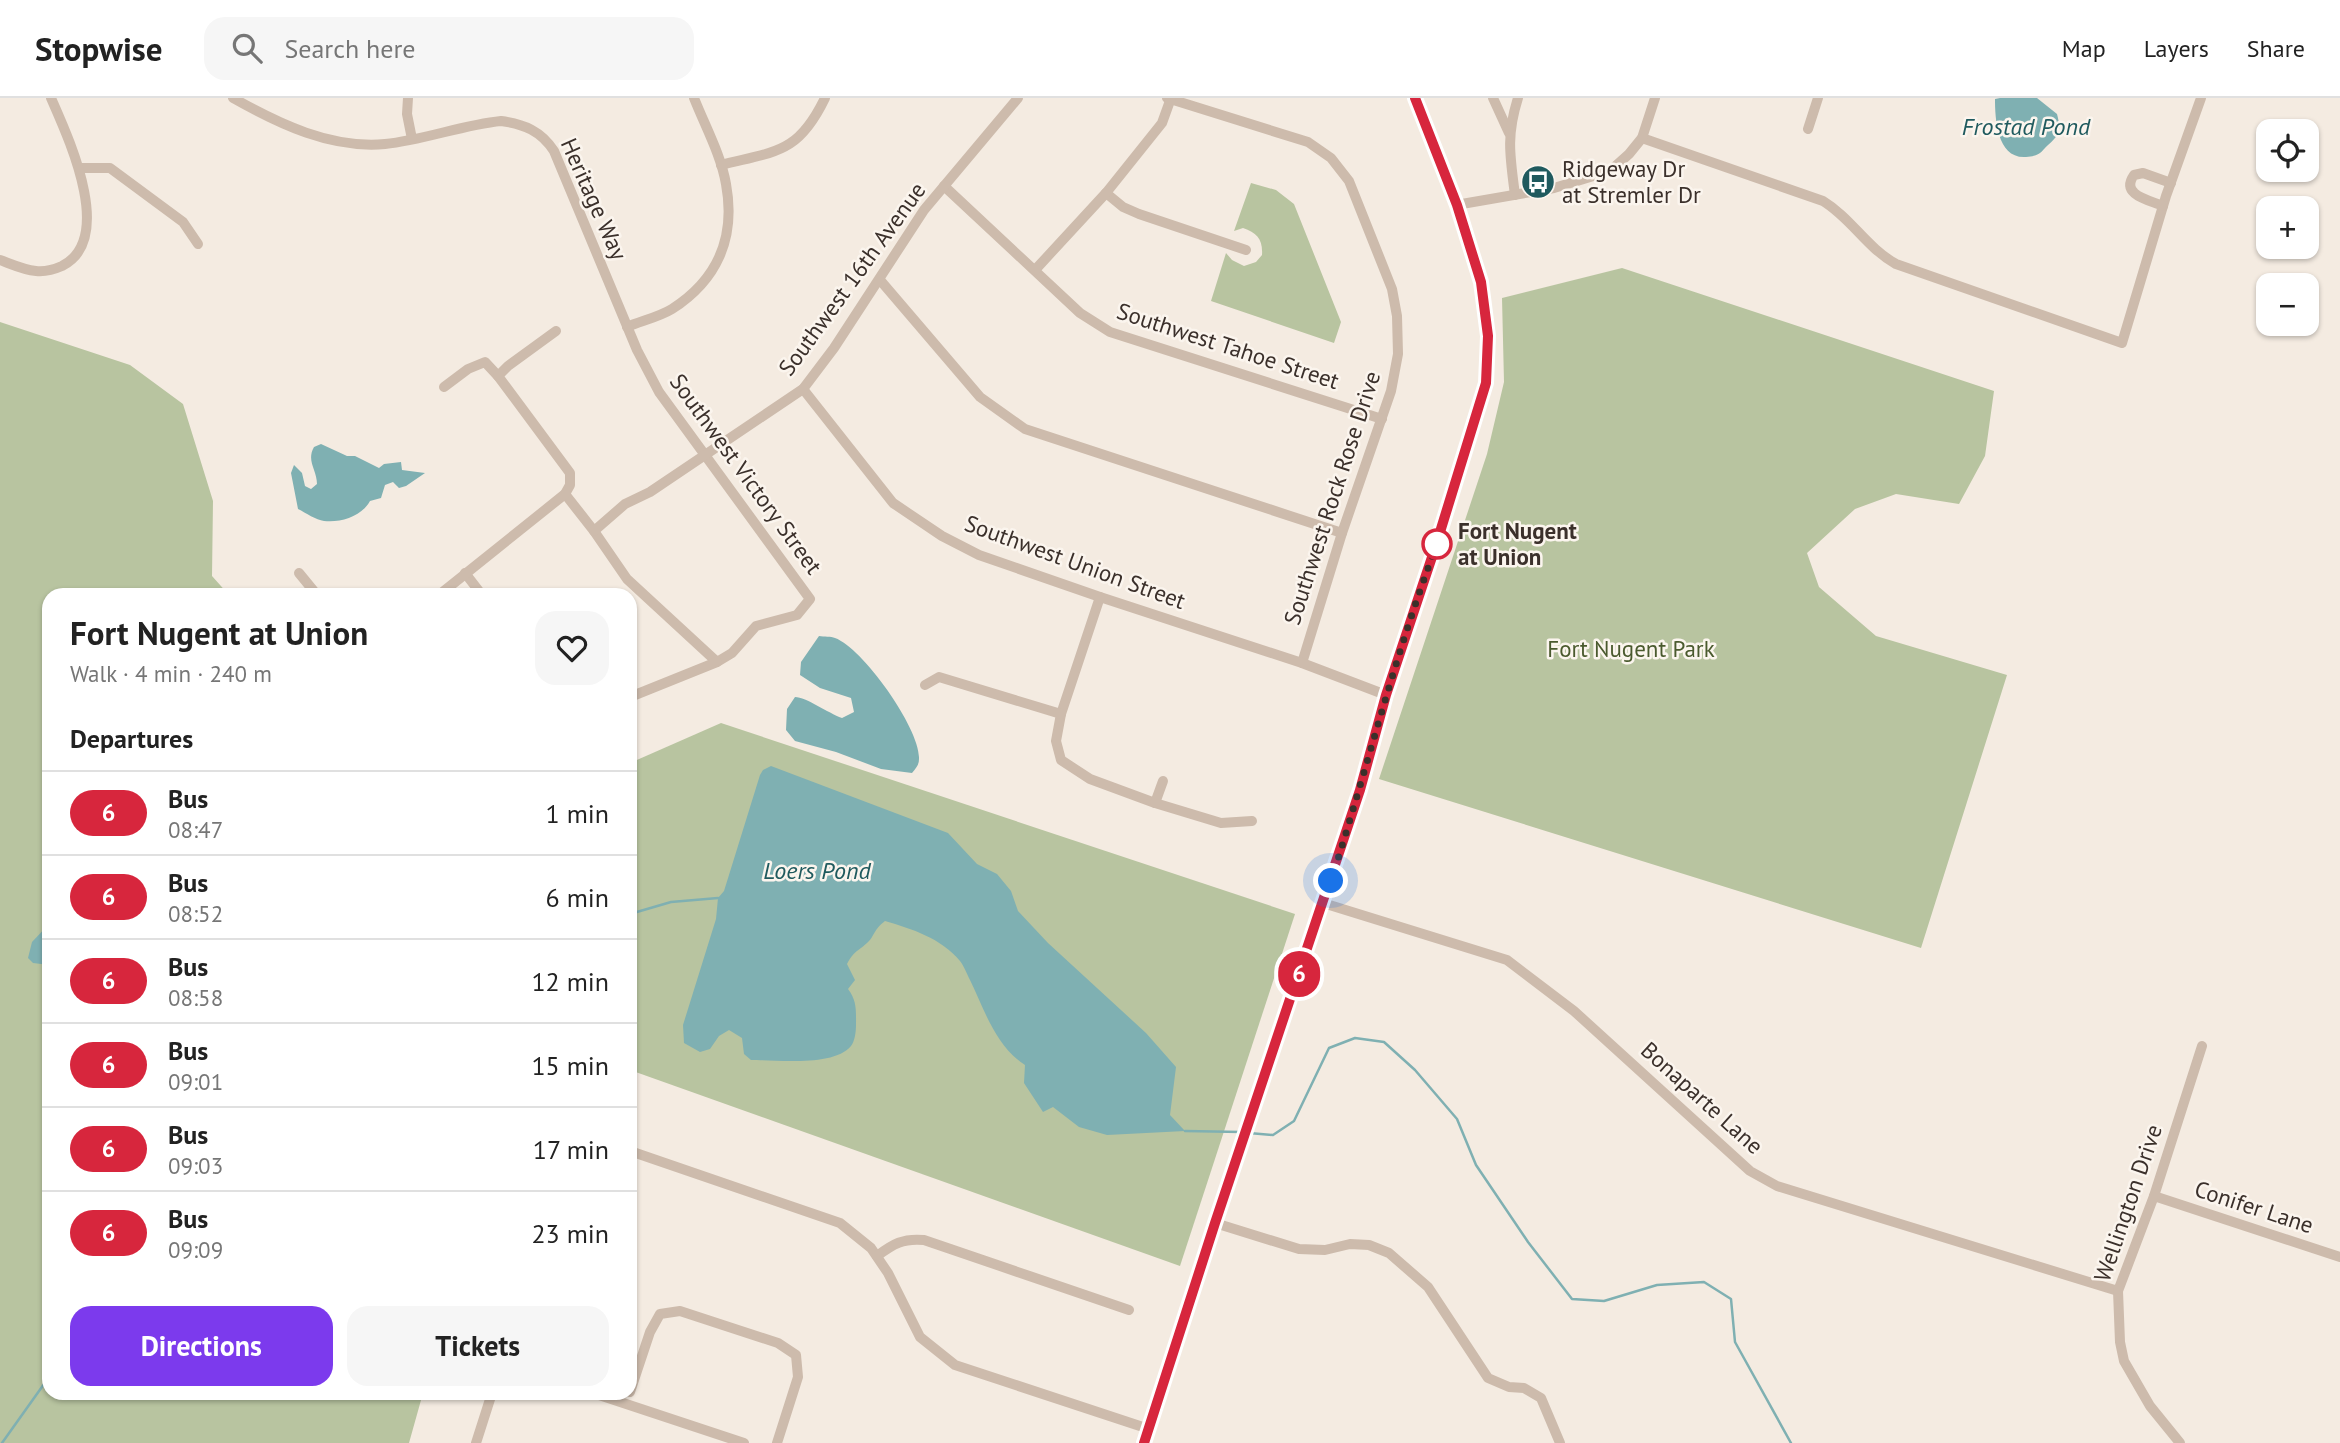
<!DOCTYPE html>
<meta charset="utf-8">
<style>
:root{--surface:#fff;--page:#f6f6f6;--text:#222;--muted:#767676;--line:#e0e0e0;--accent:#7c3aed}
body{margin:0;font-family:"PT Sans",sans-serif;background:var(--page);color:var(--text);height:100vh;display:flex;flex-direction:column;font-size:26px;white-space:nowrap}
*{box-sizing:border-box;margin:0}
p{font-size:23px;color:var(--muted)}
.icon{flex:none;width:38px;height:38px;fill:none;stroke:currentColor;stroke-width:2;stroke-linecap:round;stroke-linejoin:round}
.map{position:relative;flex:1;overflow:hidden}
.panel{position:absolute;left:42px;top:490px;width:595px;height:812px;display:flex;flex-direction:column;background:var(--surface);border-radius:21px;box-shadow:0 2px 5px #0004}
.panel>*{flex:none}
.badge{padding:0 14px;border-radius:23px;font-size:24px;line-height:46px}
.controls{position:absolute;left:2256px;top:21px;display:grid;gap:14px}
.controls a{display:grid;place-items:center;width:63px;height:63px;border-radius:14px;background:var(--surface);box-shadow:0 2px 5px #0004;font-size:35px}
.you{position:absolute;width:35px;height:35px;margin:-18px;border:5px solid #fff;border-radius:50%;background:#1a73e8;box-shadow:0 0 0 10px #1a73e833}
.map>.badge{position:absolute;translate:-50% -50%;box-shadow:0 0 0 4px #fff}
h2{padding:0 28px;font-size:26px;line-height:63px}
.round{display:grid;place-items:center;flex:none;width:74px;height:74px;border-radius:21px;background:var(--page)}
.summary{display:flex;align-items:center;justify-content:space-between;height:119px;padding:0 28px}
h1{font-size:33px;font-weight:800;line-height:52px}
.button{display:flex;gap:14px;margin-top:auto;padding:14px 28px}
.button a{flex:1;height:80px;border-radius:21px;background:var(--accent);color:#fff;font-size:28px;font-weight:800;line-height:80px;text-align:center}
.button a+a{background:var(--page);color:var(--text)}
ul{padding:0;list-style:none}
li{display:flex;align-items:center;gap:21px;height:84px;padding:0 28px;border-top:2px solid var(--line)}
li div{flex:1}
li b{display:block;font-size:26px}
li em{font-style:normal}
li .badge{min-width:77px;font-weight:700;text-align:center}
header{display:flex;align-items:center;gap:42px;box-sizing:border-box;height:98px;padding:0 35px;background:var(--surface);border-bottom:2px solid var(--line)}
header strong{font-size:33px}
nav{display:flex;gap:38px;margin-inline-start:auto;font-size:24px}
.search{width:490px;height:63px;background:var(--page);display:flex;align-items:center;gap:18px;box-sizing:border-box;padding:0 24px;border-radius:21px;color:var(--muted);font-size:26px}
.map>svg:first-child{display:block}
</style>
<header>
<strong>Stopwise</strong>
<div class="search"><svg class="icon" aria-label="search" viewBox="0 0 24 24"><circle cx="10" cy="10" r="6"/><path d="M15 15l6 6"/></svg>Search here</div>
<nav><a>Map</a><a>Layers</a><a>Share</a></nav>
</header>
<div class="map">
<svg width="2340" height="1345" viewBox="0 0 2340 1345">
<rect width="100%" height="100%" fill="#f4ebe1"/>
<g fill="#b8c4a0">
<path d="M 1251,85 L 1276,92 L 1294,106 L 1341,224 L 1334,245 L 1211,203 L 1226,155 L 1232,162 L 1244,168 L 1256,164 L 1262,157 C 1263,141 1257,135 1243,130 L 1234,133 Z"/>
<path d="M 1622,170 L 1994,293 L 1985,358 L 1959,406 L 1896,396 L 1855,411 L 1807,455 L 1819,489 L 1876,538 L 2007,577 L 1921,850 L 1379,681 L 1487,356 L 1504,284 L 1502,200 Z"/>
<path d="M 0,224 L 130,267 L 183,306 L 213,403 L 212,478 L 229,497 L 49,497 L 49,1295 L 423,1295 L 409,1345 L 0,1345 Z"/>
<path d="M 721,625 L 1295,816 L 1180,1168 L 630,972 L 630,665 Z"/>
</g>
<g fill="#7fb0b2">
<path d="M 2000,0 L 2037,0 L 2057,16 C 2058,20 2060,28 2059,32 C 2058,39 2050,45 2045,50 C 2039,57 2036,58 2026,59 C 1997,61 1995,21 1995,1 Z"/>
<path d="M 321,346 L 347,358 L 355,358 L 379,370 L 384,366 L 401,364 L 402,372 L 425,375 L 406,388 L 399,390 L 393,384 L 385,387 L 381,400 L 370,403 C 362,418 341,425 324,423 C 316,422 306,415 298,411 L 291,375 L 294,367 L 302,375 L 305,388 L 311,391 L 317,386 C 317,372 306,363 314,349 Z"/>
<path d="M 819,538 C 824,539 831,538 835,540 C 863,550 921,632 919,661 C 919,667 916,670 912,675 L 881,671 L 836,654 L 795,643 L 786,632 L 787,611 L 795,599 C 806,599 828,615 842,620 L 854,614 L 851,600 L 820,590 L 800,577 L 801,564 Z"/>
<path d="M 771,668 L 948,735 L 977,766 L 997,776 L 1011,793 L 1018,813 L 1048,845 L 1146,935 L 1176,969 L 1170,1017 L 1185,1033 L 1107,1037 L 1079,1029 L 1053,1009 L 1043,1014 L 1024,985 L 1025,967 C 996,949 984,911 970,882 C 967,876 964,868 960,863 C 941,840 912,831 885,823 C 873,832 875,838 867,845 C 857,854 854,853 847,866 L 855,882 L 848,891 C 857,903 856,912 856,927 C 856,933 855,943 851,948 C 834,969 775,962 751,962 L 744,956 L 742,940 L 729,932 L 719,938 L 710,951 L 700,954 L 684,945 L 683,927 L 716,821 L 718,800 L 724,793 L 760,677 L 763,672 Z"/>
<path d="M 49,826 L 49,867 L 33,865 L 28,860 L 32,844 Z"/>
</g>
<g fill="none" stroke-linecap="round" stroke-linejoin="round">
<g stroke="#7fb0b2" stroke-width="2.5">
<path d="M 630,816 L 671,804 L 718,800"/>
<path d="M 1185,1033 L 1242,1034"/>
<path d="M 1249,1035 L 1273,1037 L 1294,1023 L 1329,950 L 1355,940 L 1384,944 L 1415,972 L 1457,1021 L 1476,1067 L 1528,1144 L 1572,1201 L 1604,1203 L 1657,1187 L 1704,1184 L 1731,1201 L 1735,1244 L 1791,1345"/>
<path d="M 2,1345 L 49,1279"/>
</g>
<g stroke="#cdbbac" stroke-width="10">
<path d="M 233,0 C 279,26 331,51 385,46 C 424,42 462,27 501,23 C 524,26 541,33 554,53 L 637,252 L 659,294 L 810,501 L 797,517 L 756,528 L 732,555 L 717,564 L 627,481 L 594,433 L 565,396"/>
<path d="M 408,0 L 407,16 L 412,41"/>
<path d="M 1167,0 L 1308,44 L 1331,60 L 1349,83 L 1392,191 L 1397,218 L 1398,256 L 1391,293 L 1342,435 L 1302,565"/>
<path d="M 1493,0 L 1509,35"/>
<path d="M 1808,31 L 1818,0"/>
<path d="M 1642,40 L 1823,103 C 1851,120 1867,150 1896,166 L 2122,245 L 2166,98 L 2201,0"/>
<path d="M 721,67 C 776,53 798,56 825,0"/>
<path d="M 79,70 L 110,70 L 183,124 L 198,146"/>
<path d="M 944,88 L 1080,215 L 1110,234 L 1382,321"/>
<path d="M 1106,95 L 1123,109 L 1139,116 L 1246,152"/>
<path d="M 1515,97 C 1510,58 1506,38 1518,0"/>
<path d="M 1456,107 L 1554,90 L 1610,73 L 1629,56 L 1642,40 L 1655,0"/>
<path d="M 2163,108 C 2149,102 2120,97 2134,77 L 2143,75 L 2171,85"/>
<path d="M 0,162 C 11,166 24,172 36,173 C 46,174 53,172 62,168 C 116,141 68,39 51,0"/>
<path d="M 1035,172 L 1106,95 L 1162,25 L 1171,0"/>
<path d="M 880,182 L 980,299 L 1025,331 L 1342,435"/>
<path d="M 627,229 C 641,223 659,219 672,211 C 717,182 736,140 726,86 C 721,57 705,28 694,0"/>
<path d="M 444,289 L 468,271 L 485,264 L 498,278"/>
<path d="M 803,291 L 893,405 L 942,438 L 979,457 L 1100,499 L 1302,565 L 1386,597"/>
<path d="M 594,433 L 625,406 L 650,394 L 803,291 L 834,250 L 924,112 L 1018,0"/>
<path d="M 299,475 L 317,497"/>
<path d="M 465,475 L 482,497"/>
<path d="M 439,497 L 565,396 L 570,387 L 570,375 L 498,278 L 508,268 L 556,233"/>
<path d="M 1100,499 L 1061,616 L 1056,643 L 1061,662 L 1090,681 L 1155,705 L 1221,725 L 1252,723"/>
<path d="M 925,587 L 939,579 L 1061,616"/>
<path d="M 630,599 L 717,564"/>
<path d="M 1155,705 L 1163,683"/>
<path d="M 1323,805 L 1507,862 L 1574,913 L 1750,1073 L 1777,1088 L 2118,1193"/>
<path d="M 630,1053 L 840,1125 L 871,1150 L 888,1175 L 920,1239 L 955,1267 L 1149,1331"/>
<path d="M 2154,1098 L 2340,1159"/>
<path d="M 1215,1125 L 1299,1151 L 1325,1152 L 1350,1146 L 1369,1147 L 1389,1155 L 1428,1189 L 1488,1280 L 1509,1289 L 1524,1290 L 1541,1300 L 1560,1345"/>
<path d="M 877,1158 C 893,1146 903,1140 924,1142 L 1129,1212"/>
<path d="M 630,1294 L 650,1234 L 660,1216 L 680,1213 L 778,1245 L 796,1257 L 798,1279 L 777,1345"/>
<path d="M 593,1295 L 744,1345"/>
<path d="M 476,1345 L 492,1295"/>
<path d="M 1144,1345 L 1215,1125 L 1360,692 L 1386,597 L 1436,447 L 1486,285 L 1488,238 L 1481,184 L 1456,107 L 1415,0"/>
<path d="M 2180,1345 L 2150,1308 L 2124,1263 L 2120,1244 L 2118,1193 L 2154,1098 L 2202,948"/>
</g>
</g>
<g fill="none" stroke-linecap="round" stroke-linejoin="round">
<g stroke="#fff" stroke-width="16">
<path id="line" d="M 1144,1345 L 1215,1125 L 1360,692 L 1386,597 L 1436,447 L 1486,285 L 1488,238 L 1481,184 L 1457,107 L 1415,0"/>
</g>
<use href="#line" stroke="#d7263d" stroke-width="10"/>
<path stroke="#3b302b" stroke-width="7" stroke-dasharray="0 12.6" d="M 1331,783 C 1367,671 1395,556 1437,446"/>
</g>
<defs>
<g id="bus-disc" transform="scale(1.75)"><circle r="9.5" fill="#1f5a5e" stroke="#fbf5ee"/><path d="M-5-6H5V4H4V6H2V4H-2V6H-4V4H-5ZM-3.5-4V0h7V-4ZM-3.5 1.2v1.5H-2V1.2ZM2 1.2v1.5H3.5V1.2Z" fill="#fff"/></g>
</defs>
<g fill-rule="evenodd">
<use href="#bus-disc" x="1538" y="84"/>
</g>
<circle fill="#fff" stroke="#d7263d" stroke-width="3.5" cx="1437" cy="446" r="14"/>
<g text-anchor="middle" stroke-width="5" stroke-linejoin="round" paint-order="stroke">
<g font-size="23" fill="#3b302b" stroke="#fbf5ee" text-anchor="start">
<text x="1562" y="79">Ridgeway Dr<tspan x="1562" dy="26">at Stremler Dr</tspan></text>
</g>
<g font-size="23" fill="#3b302b" stroke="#fbf5ee">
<text transform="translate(594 101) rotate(66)" y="8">Heritage Way</text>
<text transform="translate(852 181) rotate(-54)" y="8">Southwest 16th Avenue</text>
<text transform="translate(1228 248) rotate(18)" y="8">Southwest Tahoe Street</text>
<text transform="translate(746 376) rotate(54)" y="8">Southwest Victory Street</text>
<text transform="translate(1332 400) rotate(-72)" y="8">Southwest Rock Rose Drive</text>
<text transform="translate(1075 464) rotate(20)" y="8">Southwest Union Street</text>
<text transform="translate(1702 1000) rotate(42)" y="8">Bonaparte Lane</text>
<text transform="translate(2128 1105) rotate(-71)" y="8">Wellington Drive</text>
<text transform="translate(2254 1109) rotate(18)" y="8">Conifer Lane</text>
</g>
<g font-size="23" font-weight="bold" fill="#3b302b" stroke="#fbf5ee" text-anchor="start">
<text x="1458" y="441">Fort Nugent<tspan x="1458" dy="26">at Union</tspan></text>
</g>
<g font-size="23" fill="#4a5a2e" stroke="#fbf5ee">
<text x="1631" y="559">Fort Nugent Park</text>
</g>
<g font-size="24" font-style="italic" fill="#1f5a5e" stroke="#fbf5ee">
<text x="2026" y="37">Frostad Pond</text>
<text x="817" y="781">Loers Pond</text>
</g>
</g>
</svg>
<div class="controls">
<a><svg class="icon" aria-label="locate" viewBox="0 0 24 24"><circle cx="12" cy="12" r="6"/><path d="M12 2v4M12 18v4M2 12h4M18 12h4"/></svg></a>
<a>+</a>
<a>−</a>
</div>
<div class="you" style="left:1331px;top:783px"></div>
<b class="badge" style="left:1299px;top:876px;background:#d7263d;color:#fff">6</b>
<section class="panel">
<div class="summary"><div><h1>Fort Nugent at Union</h1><p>Walk · 4 min · 240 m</p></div><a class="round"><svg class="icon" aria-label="heart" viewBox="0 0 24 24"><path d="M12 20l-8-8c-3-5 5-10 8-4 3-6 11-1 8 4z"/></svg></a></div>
<h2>Departures</h2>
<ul>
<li><span class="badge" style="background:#d7263d;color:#fff">6</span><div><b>Bus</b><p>08:47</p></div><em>1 min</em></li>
<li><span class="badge" style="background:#d7263d;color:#fff">6</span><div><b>Bus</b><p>08:52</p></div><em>6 min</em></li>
<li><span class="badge" style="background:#d7263d;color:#fff">6</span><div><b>Bus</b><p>08:58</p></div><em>12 min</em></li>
<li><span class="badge" style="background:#d7263d;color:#fff">6</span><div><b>Bus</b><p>09:01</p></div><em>15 min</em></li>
<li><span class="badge" style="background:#d7263d;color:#fff">6</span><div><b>Bus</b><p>09:03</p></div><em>17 min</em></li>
<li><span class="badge" style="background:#d7263d;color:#fff">6</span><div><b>Bus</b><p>09:09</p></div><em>23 min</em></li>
</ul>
<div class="button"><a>Directions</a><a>Tickets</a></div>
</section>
</div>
